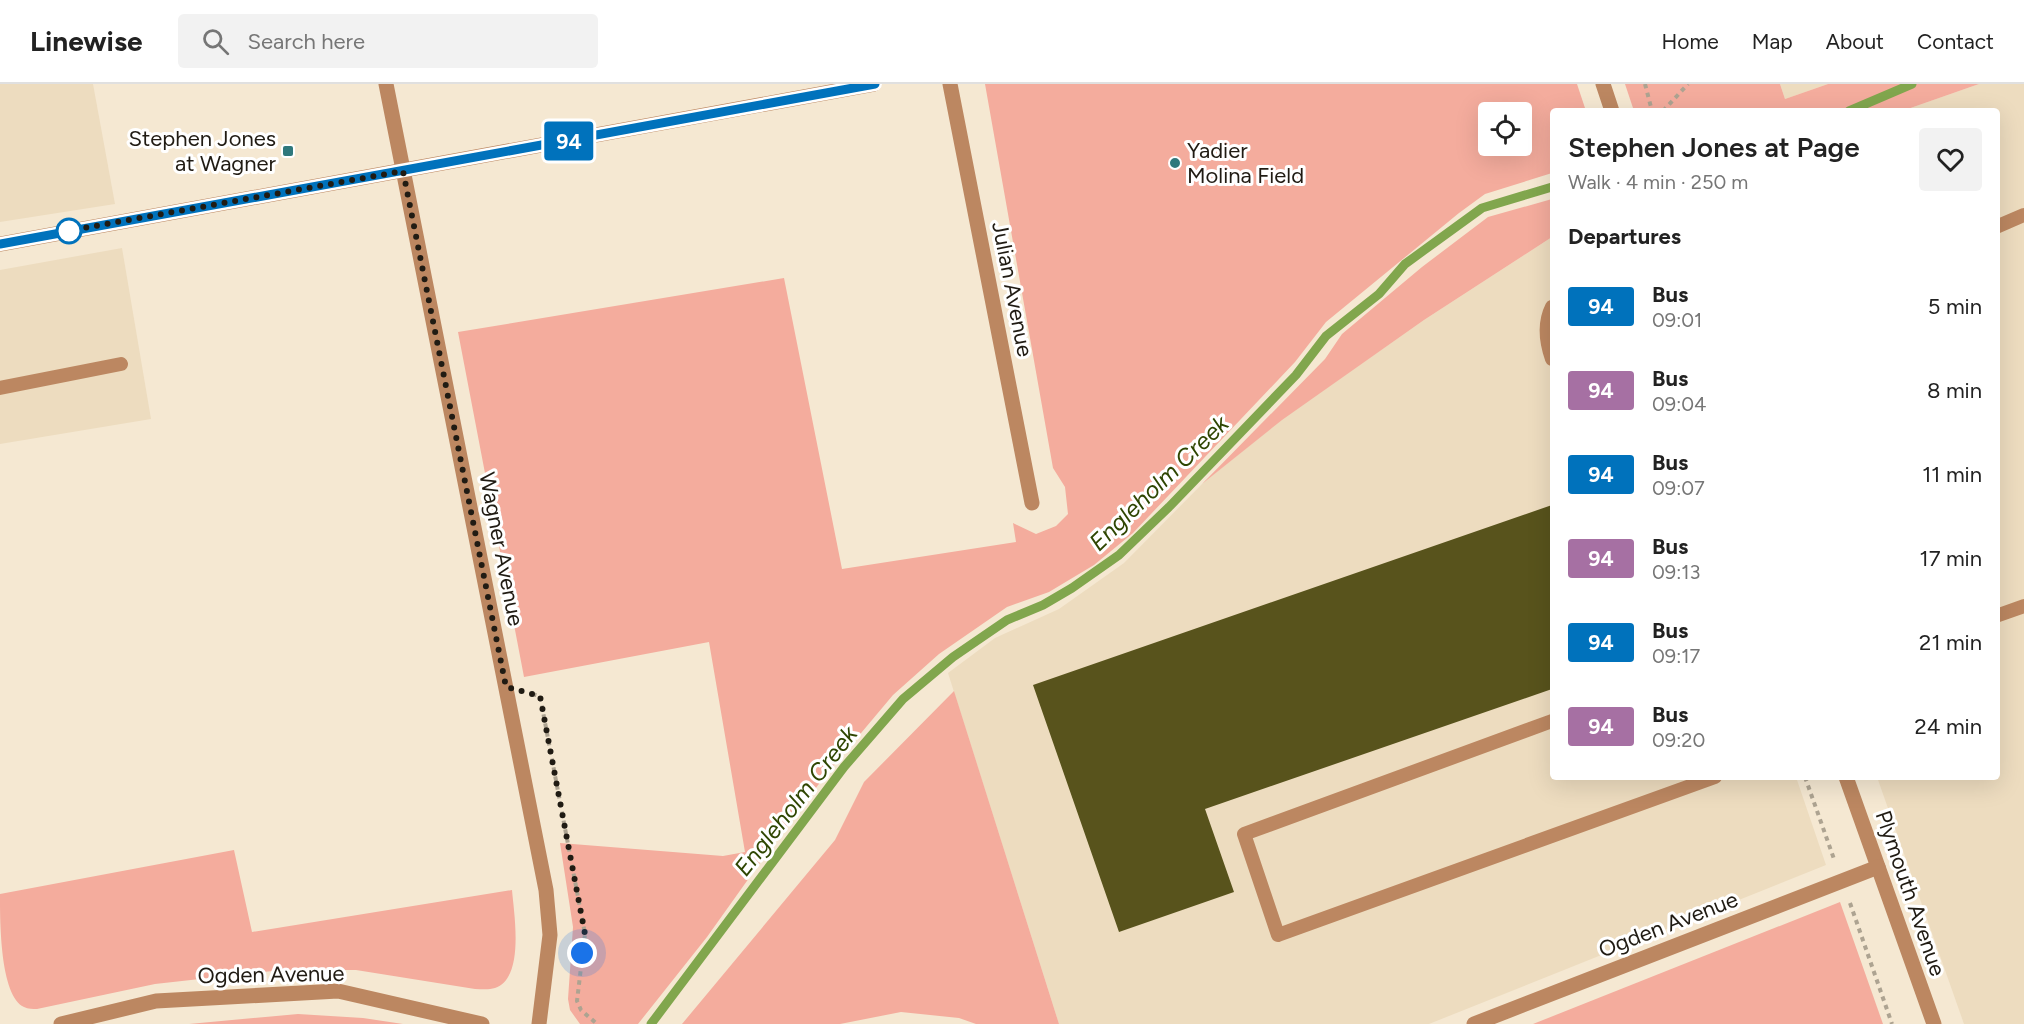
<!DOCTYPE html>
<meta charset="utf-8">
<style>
:root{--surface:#fff;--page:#f2f2f2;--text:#222;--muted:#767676;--line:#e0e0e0}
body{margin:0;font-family:Figtree,sans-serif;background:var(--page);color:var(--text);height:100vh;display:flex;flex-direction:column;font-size:22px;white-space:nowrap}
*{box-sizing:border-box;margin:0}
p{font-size:20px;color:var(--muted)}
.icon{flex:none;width:33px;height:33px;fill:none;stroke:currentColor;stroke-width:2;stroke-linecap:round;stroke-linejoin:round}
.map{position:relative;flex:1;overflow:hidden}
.panel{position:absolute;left:1550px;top:24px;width:450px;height:672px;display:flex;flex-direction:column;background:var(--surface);border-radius:6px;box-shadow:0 6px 24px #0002}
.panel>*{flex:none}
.badge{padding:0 12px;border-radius:4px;font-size:21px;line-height:39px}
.tools{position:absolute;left:1478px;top:18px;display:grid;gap:12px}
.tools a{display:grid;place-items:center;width:54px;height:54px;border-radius:6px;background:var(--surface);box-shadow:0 6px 24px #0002;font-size:30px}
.you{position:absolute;width:30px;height:30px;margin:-15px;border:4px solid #fff;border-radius:50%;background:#1a73e8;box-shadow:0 0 0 9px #1a73e833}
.map>.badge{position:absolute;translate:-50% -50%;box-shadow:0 0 0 3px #fff}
h2{padding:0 18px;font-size:22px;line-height:54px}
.round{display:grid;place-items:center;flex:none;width:63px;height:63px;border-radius:6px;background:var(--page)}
.headline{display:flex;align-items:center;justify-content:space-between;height:102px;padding:0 18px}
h1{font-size:28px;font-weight:600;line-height:45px}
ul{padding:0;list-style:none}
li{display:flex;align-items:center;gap:18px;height:84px;padding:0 18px}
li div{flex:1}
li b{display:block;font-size:22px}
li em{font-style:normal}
li .badge{min-width:66px;font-weight:700;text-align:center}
header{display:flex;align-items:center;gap:36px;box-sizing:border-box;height:84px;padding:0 30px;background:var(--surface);border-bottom:2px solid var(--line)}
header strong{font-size:28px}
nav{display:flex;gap:33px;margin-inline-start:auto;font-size:21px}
.search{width:420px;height:54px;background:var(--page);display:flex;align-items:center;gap:15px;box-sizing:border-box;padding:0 21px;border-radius:6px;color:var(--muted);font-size:22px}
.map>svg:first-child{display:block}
</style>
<header>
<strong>Linewise</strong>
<div class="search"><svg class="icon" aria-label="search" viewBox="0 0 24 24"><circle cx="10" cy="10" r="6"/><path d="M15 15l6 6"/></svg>Search here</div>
<nav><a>Home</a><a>Map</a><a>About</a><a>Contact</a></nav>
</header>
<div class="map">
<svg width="2024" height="940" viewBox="0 0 2024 940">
<rect width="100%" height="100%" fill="#f5e8d2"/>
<g fill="#eddcbf">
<path d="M 0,0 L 93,0 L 115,120 L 0,138 Z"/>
<path d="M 1780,0 L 1828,0 L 1785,15 Z"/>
<path d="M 1979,0 L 2024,0 L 2024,940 L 1964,940 L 1877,693 L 1996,693 L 1996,27 L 1902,27 Z"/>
<path d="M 1552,153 L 1552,693 L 1796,693 L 1826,781 L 1429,940 L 1059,940 L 948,589 L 995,554 L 1059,525 L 1124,479 L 1202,400 L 1281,336 L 1424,236 Z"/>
<path d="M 122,164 L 151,335 L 0,360 L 0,186 Z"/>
</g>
<g fill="#f4ac9d" fill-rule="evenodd">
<path d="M 985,0 L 1577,0 L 1586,27 L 1552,27 L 1552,89 L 1485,110 L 1459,129 L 1326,238 L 1295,278 L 1133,449 L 1094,481 L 1049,508 L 1007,523 L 939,570 L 893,611 L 825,692 L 779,752 L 707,853 L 638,940 L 580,940 L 570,926 L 568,915 L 573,843 L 560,759 L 723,772 L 745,768 L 709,558 L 524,593 L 458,248 L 784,194 L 842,485 L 1016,458 L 1013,439 L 1036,450 L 1056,442 L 1068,430 L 1065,403 L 1053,384 ZM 1488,28 L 1521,28 L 1521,62 L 1488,62 Z"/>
<path d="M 1625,0 L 1780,0 L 1785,15 L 1828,0 L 1979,0 L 1902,27 L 1634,27 Z"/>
<path d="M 1552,115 L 1552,153 L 1424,236 L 1282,336 L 1202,400 L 1325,275 L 1342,250 L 1422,183 L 1488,133 Z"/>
<path d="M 954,607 L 1059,940 L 976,940 L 959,934 L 901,928 L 840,940 L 682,940 L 835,756 L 864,698 Z"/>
<path d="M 234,766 L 252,848 L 512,806 C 514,830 525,894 495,904 C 489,906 481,905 475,905 L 356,886 L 282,886 L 155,900 L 37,925 C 33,925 28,925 24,923 C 0,912 0,837 0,810 Z"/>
<path d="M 1840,818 L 1883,940 L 1533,940 Z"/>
<path d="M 298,930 L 363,934 L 403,940 L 189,940 Z"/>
</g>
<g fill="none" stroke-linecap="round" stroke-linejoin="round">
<g stroke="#81a64d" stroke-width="9">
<path d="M 1849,27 L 1912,0"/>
<path d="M 651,940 L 844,683 L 903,615 L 953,573 L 1007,536 L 1043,521 L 1072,504 L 1119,471 L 1169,423 L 1296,291 L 1326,252 L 1379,210 L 1405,180 L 1482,124 L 1552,103"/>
</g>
</g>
<path fill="#58531c" d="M 1552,421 L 1552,605 L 1205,725 L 1234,808 L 1119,848 L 1033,601 Z"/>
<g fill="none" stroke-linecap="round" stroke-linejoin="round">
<g stroke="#ada391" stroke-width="4" stroke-dasharray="4.5 4.5" stroke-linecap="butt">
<path d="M 1645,0 L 1652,27"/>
<path d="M 1663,27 L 1688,0"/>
<path d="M 532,610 L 540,612 L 585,850 L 577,917 L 581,926 L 597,940"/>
<path d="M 1805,693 L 1834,775"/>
<path d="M 1850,819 L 1892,940"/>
</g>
<g stroke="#bc8761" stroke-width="14">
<path d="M 1996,143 L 2024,131"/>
<path d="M 1552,223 C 1544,239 1546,258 1552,275"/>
<path d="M 0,304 L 121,280"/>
<path d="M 1996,532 L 2024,522"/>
<path d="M 1552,637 L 1244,750 L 1278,851 L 1715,693"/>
</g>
<g stroke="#bc8761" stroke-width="15">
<path d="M 386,0 L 546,806 L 550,851 L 539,940"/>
<path d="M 950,0 L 1032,419"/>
<path d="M 1603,0 L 1612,27"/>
<path d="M 0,160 L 874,0"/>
<path d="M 1846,693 L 1934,940"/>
<path d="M 61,940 L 156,917 L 338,907 L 482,940"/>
<path d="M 1474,940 L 1878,783"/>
</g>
</g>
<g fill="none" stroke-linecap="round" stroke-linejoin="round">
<g stroke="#fff" stroke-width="14">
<path id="line" d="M 0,160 L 875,0"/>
</g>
<use href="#line" stroke="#0072bc" stroke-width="9"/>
<path stroke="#201b13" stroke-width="6" stroke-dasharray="0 10.8" d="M 69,147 L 67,147 L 403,87 L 506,603 L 540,612 L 585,850 L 582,869"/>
</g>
<g fill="#2f787c" stroke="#fff" stroke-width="2">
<rect x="282" y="61" width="12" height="12" rx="3"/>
<circle cx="1175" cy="79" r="6"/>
</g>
<circle fill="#fff" stroke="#0072bc" stroke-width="3" cx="69" cy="147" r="12"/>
<g text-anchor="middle" stroke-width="6" stroke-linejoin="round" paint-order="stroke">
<g font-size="22" fill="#201b13" stroke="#fff" text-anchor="end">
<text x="276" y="62">Stephen Jones<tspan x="276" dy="25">at Wagner</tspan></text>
<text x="1187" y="74" text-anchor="start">Yadier<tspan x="1187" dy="25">Molina Field</tspan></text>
</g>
<g font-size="22" fill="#201b13" stroke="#fff">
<text transform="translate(1013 205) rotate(79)" y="8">Julian Avenue</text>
<text transform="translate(502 465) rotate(79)" y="8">Wagner Avenue</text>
<text transform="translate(1911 809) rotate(71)" y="8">Plymouth Avenue</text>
<text transform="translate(1668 840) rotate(-21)" y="8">Ogden Avenue</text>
<text transform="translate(271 890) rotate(-1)" y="8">Ogden Avenue</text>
</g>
<g font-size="24" font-style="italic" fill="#2f4602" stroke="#fff">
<text transform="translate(1159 399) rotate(-44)" y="8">Engleholm Creek</text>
<text transform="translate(796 717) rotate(-52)" y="8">Engleholm Creek</text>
</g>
</g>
</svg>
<div class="tools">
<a><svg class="icon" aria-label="locate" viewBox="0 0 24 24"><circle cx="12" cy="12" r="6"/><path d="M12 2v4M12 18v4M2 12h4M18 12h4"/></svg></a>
</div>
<div class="you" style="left:582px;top:869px"></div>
<b class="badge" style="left:569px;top:57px;background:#0072bc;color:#fff">94</b>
<section class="panel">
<div class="headline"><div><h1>Stephen Jones at Page</h1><p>Walk · 4 min · 250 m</p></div><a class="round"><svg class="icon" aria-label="heart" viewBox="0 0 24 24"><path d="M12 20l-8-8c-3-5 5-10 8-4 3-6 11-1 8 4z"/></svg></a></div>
<h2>Departures</h2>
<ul>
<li><span class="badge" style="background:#0072bc;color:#fff">94</span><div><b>Bus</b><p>09:01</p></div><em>5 min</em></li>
<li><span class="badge" style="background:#a670a3;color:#fff">94</span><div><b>Bus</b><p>09:04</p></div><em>8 min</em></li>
<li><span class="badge" style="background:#0072bc;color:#fff">94</span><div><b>Bus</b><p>09:07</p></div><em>11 min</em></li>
<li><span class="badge" style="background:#a670a3;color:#fff">94</span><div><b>Bus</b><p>09:13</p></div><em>17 min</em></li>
<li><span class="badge" style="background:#0072bc;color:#fff">94</span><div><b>Bus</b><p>09:17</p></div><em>21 min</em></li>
<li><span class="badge" style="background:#a670a3;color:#fff">94</span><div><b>Bus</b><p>09:20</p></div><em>24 min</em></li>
</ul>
</section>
</div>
